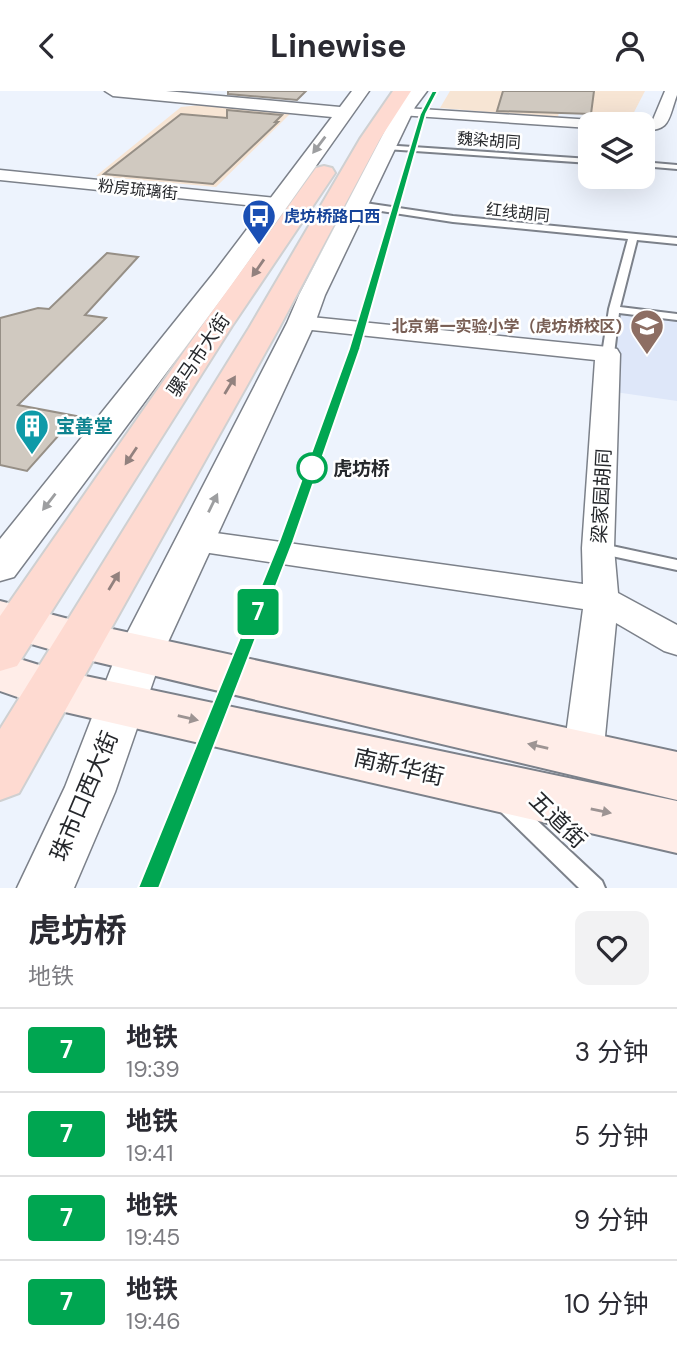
<!DOCTYPE html>
<html lang="zh">
<meta charset="utf-8">
<style>
:root{--surface:#fff;--page:#f2f2f3;--text:#2b2b33;--muted:#7c7c81;--line:#e1e1e2}
body{margin:0;font-family:"DM Sans","Noto Sans SC",sans-serif;background:var(--page);color:var(--text);height:100vh;display:flex;flex-direction:column;font-size:26px;white-space:nowrap}
*{box-sizing:border-box;margin:0}
p{font-size:23px;color:var(--muted)}
.icon{flex:none;width:38px;height:38px;fill:none;stroke:currentColor;stroke-width:2;stroke-linecap:round;stroke-linejoin:round}
.map{position:relative;height:797px;overflow:hidden}
.side{display:flex;flex-direction:column;background:var(--surface);flex:1}
.side>*{flex:none}
.badge{padding:0 14px;border-radius:5px;font-size:24px;line-height:46px}
.buttons{position:absolute;left:578px;top:21px;display:grid;gap:14px}
.buttons a{display:grid;place-items:center;width:77px;height:77px;border-radius:14px;background:var(--surface);box-shadow:0 7px 28px #0002;font-size:35px}
.map>.badge{position:absolute;translate:-50% -50%;box-shadow:0 0 0 4px #fff}
.round{display:grid;place-items:center;flex:none;width:74px;height:74px;border-radius:14px;background:var(--page)}
.overview{display:flex;align-items:center;justify-content:space-between;height:119px;padding:0 28px}
h1{font-size:33px;font-weight:700;line-height:52px}
ul{padding:0;list-style:none}
li{display:flex;align-items:center;gap:21px;height:84px;padding:0 28px;border-top:2px solid var(--line)}
li div{flex:1}
li b{display:block;font-size:26px}
li em{font-style:normal}
li .badge{min-width:77px;font-weight:700;text-align:center}
header{display:flex;justify-content:space-between;align-items:center;height:91px;padding:0 28px;background:var(--surface);font-size:32px;font-weight:700}
.map>svg:first-child{display:block}
</style>
<header><svg class="icon" aria-label="back" viewBox="0 0 24 24"><path d="M15 5l-7 7 7 7"/></svg>Linewise<svg class="icon" aria-label="person" viewBox="0 0 24 24"><circle cx="12" cy="8" r="4"/><path d="M4 21q1-7 8-7t8 7"/></svg></header>
<div class="map">
<svg width="677" height="797" viewBox="0 0 677 797">
<rect width="100%" height="100%" fill="#edf3fd"/>
<g fill="#f7e5d4">
<path d="M 450,0 L 645,0 L 632,25 L 559,20 L 558,27 L 440,17 Z"/>
<path d="M 200,14 L 291,22 L 216,96 L 96,85 L 181,16 Z"/>
</g>
<path fill="#dee7f9" d="M 618,222 L 677,229 L 677,310 L 615,301 Z"/>
<g fill="#d0c9c0" stroke="#968f86" stroke-width="2">
<path d="M 228,0 L 306,0 L 297,9 L 228,3 Z"/>
<path d="M 503,0 L 594,0 L 591,23 L 497,20 Z"/>
<path d="M 227,19 L 282,24 L 275,31 L 278,31 L 213,93 L 104,83 L 181,23 L 227,27 Z"/>
<path d="M 107,162 L 138,166 L 85,224 L 106,227 L 18,314 L 76,325 L 27,380 L 0,374 L 0,227 L 38,217 L 49,218 Z"/>
</g>
<g fill="none" stroke-linecap="round" stroke-linejoin="round">
<g stroke="#7c818a" stroke-width="4">
<g id="service">
<path d="M 383,54 L 590,68 L 590,72 L 386,58 L 383,58 Z"/>
<path d="M 642,71 L 677,74 L 677,78 L 642,75 Z"/>
<path d="M 358,111 L 453,125 L 677,147 L 677,153 L 637,149 L 620,216 L 677,223 L 677,229 L 619,222 L 614,263 L 608,266 L 604,265 L 602,263 L 609,218 L 628,148 L 453,131 L 355,116 L 355,112 Z"/>
<path d="M 598,452 L 677,469 L 677,479 L 593,461 L 590,457 L 593,453 Z"/>
<path d="M 506,704 L 513,707 L 602,790 L 605,797 L 579,797 L 499,719 L 496,713 L 499,707 Z"/>
</g>
</g>
<g stroke="#7c818a" stroke-width="3">
<g id="minor">
<path d="M 665,0 L 677,0 L 677,4 C 668,28 671,41 642,39 L 642,33 L 636,33 L 652,31 Z"/>
<path d="M 405,17 L 593,29 L 600,33 L 590,33 L 590,37 L 400,24 L 400,18 Z"/>
<path d="M 0,79 L 276,107 L 285,112 L 276,117 L 0,89 Z"/>
<path d="M 301,225 L 608,256 L 617,258 L 620,263 L 614,457 L 618,502 L 677,534 L 677,564 L 664,560 L 616,532 L 603,666 L 597,678 L 583,684 L 569,678 L 563,666 L 583,518 L 183,458 L 178,450 L 183,442 L 194,439 L 583,493 L 582,457 L 595,269 L 293,237 L 290,232 L 293,227 Z"/>
</g>
</g>
<g stroke="#7c818a" stroke-width="3">
<g id="tertiary">
<path d="M 105,0 L 166,0 L 340,16 L 352,0 L 369,0 L 231,195 L 14,486 L 0,490 L 0,448 L 213,183 L 332,26 L 113,5 Z"/>
<path d="M 410,0 L 427,0 L 415,16 L 325,204 L 315,232 L 163,562 L 115,701 L 74,797 L 17,797 L 65,696 L 117,562 L 287,232 L 299,204 L 398,15 Z"/>
</g>
</g>
<g stroke="#7c818a" stroke-width="4">
<g id="secondary">
<path d="M 0,510 L 80,531 L 677,661 L 677,709 L 80,567 L 0,544 Z"/>
<path d="M 0,562 L 52,578 L 677,710 L 677,762 L 52,618 L 0,600 Z"/>
</g>
</g>
<g stroke="#cfd0d1" stroke-width="4">
<g id="primary">
<path d="M 393,0 L 411,0 L 380,48 L 279,237 L 19,702 L 0,709 L 0,638 L 249,237 L 360,48 Z"/>
<path d="M 324,75 L 332,77 L 335,82 L 232,235 L 17,575 L 0,580 L 0,525 L 206,229 L 316,77 Z"/>
</g>
</g>
<use href="#service" fill="#fff" fill-rule="evenodd"/>
<use href="#minor" fill="#fff" fill-rule="evenodd"/>
<use href="#tertiary" fill="#fff" fill-rule="evenodd"/>
<use href="#secondary" fill="#ffede8" fill-rule="evenodd"/>
<use href="#primary" fill="#fedad1" fill-rule="evenodd"/>
</g>
<defs><path id="oneway-solid" d="M-6-.8H1V-3.2L6.5 0L1 3.2V.8H-6Z" transform="scale(1.75)"/></defs>
<g fill="#9d9ea0">
<use href="#oneway-solid" transform="translate(319 54) rotate(127)"/>
<use href="#oneway-solid" transform="translate(49 411) rotate(128)"/>
<use href="#oneway-solid" transform="translate(213 412) rotate(-64)"/>
</g>
<g fill="#92817e">
<use href="#oneway-solid" transform="translate(258 177) rotate(125)"/>
<use href="#oneway-solid" transform="translate(230 294) rotate(-59)"/>
<use href="#oneway-solid" transform="translate(131 365) rotate(124)"/>
<use href="#oneway-solid" transform="translate(114 490) rotate(-59)"/>
</g>
<g fill="#9d9493">
<use href="#oneway-solid" transform="translate(188 627) rotate(13)"/>
<use href="#oneway-solid" transform="translate(538 655) rotate(-167)"/>
<use href="#oneway-solid" transform="translate(601 720) rotate(12)"/>
</g>
<path fill="#00a651" stroke="#fff" stroke-width="2" d="M 432,0 L 438,0 L 426,23 L 360,258 L 293,451 L 159,797 L 138,797 L 279,451 L 349,258 L 420,23 Z"/>
<defs>
<g id="bus-pin" transform="scale(1.75)"><path d="M0 17L-7.5 6A9.5 9.5 0 1 1 7.5 6Z" fill="#1a4fb4" stroke="#fff"/><path d="M-5-6H5V4H4V6H2V4H-2V6H-4V4H-5ZM-3.5-4V0h7V-4ZM-3.5 1.2v1.5H-2V1.2ZM2 1.2v1.5H3.5V1.2Z" fill="#fff"/></g>
<g id="school-pin" transform="scale(1.75)"><path d="M0 17L-7.5 6A9.5 9.5 0 1 1 7.5 6Z" fill="#8d6e63" stroke="#fff"/><path d="M0-5L7-2L0 1L-7-2ZM-4 1L0 2.5L4 1V4Q0 6-4 4Z" fill="#fff"/></g>
<g id="building-pin" transform="scale(1.75)"><path d="M0 17L-7.5 6A9.5 9.5 0 1 1 7.5 6Z" fill="#0f9aa8" stroke="#fff"/><path d="M-4-6H4V6H1V3H-1V6H-4ZM-2.5-4.3h1.7v1.8h-1.7ZM.8-4.3h1.7v1.8H.8ZM-2.5-1h1.7V.8h-1.7ZM.8-1h1.7V.8H.8Z" fill="#fff"/></g>
</defs>
<g fill-rule="evenodd">
<use href="#bus-pin" x="259" y="125"/>
<use href="#school-pin" x="647" y="235"/>
<use href="#building-pin" x="32" y="335"/>
</g>
<circle fill="#fff" stroke="#00a651" stroke-width="3.5" cx="312" cy="377" r="14"/>
<g text-anchor="middle" stroke-width="5" stroke-linejoin="round" paint-order="stroke">
<g font-size="16" fill="#26282c" stroke="#fff">
<text transform="translate(489 49) rotate(4)" y="6">魏染胡同</text>
<text transform="translate(138 98) rotate(6)" y="6">粉房琉璃街</text>
<text transform="translate(518 121) rotate(6)" y="6">红线胡同</text>
</g>
<g font-size="16" font-weight="bold" fill="#164399" stroke="#fff" text-anchor="start">
<text x="284" y="131">虎坊桥路口西</text>
</g>
<g font-size="16" font-weight="bold" fill="#785e54" stroke="#fff" text-anchor="end">
<text x="622" y="241">北京第一实验小学（虎坊桥校区)</text>
</g>
<g font-size="19" fill="#26282c" stroke="#fff">
<text transform="translate(198 264) rotate(-56)" y="7">骡马市大街</text>
<text transform="translate(601 405) rotate(-87)" y="7">梁家园胡同</text>
</g>
<g font-size="19" font-weight="bold" fill="#0d838f" stroke="#fff" text-anchor="start">
<text x="56" y="342">宝善堂</text>
</g>
<g font-size="19" font-weight="bold" fill="#26282c" stroke="#fff" text-anchor="start">
<text x="333" y="384">虎坊桥</text>
</g>
<g font-size="23" fill="#26282c" stroke="#fff">
<text transform="translate(399 676) rotate(13)" y="8">南新华街</text>
<text transform="translate(84 705) rotate(-67)" y="8">珠市口西大街</text>
<text transform="translate(558 729) rotate(44)" y="8">五道街</text>
</g>
</g>
</svg>
<div class="buttons">
<a><svg class="icon" aria-label="layers" viewBox="0 0 24 24"><path d="M12 4l9 5-9 5-9-5zM3 14l9 5 9-5"/></svg></a>
</div>
<b class="badge" style="left:258px;top:521px;background:#00a651;color:#fff">7</b>
</div>
<section class="side">
<div class="overview"><div><h1>虎坊桥</h1><p>地铁</p></div><a class="round"><svg class="icon" aria-label="heart" viewBox="0 0 24 24"><path d="M12 20l-8-8c-3-5 5-10 8-4 3-6 11-1 8 4z"/></svg></a></div>
<ul>
<li><span class="badge" style="background:#00a651;color:#fff">7</span><div><b>地铁</b><p>19:39</p></div><em>3 分钟</em></li>
<li><span class="badge" style="background:#00a651;color:#fff">7</span><div><b>地铁</b><p>19:41</p></div><em>5 分钟</em></li>
<li><span class="badge" style="background:#00a651;color:#fff">7</span><div><b>地铁</b><p>19:45</p></div><em>9 分钟</em></li>
<li><span class="badge" style="background:#00a651;color:#fff">7</span><div><b>地铁</b><p>19:46</p></div><em>10 分钟</em></li>
</ul>
</section>
